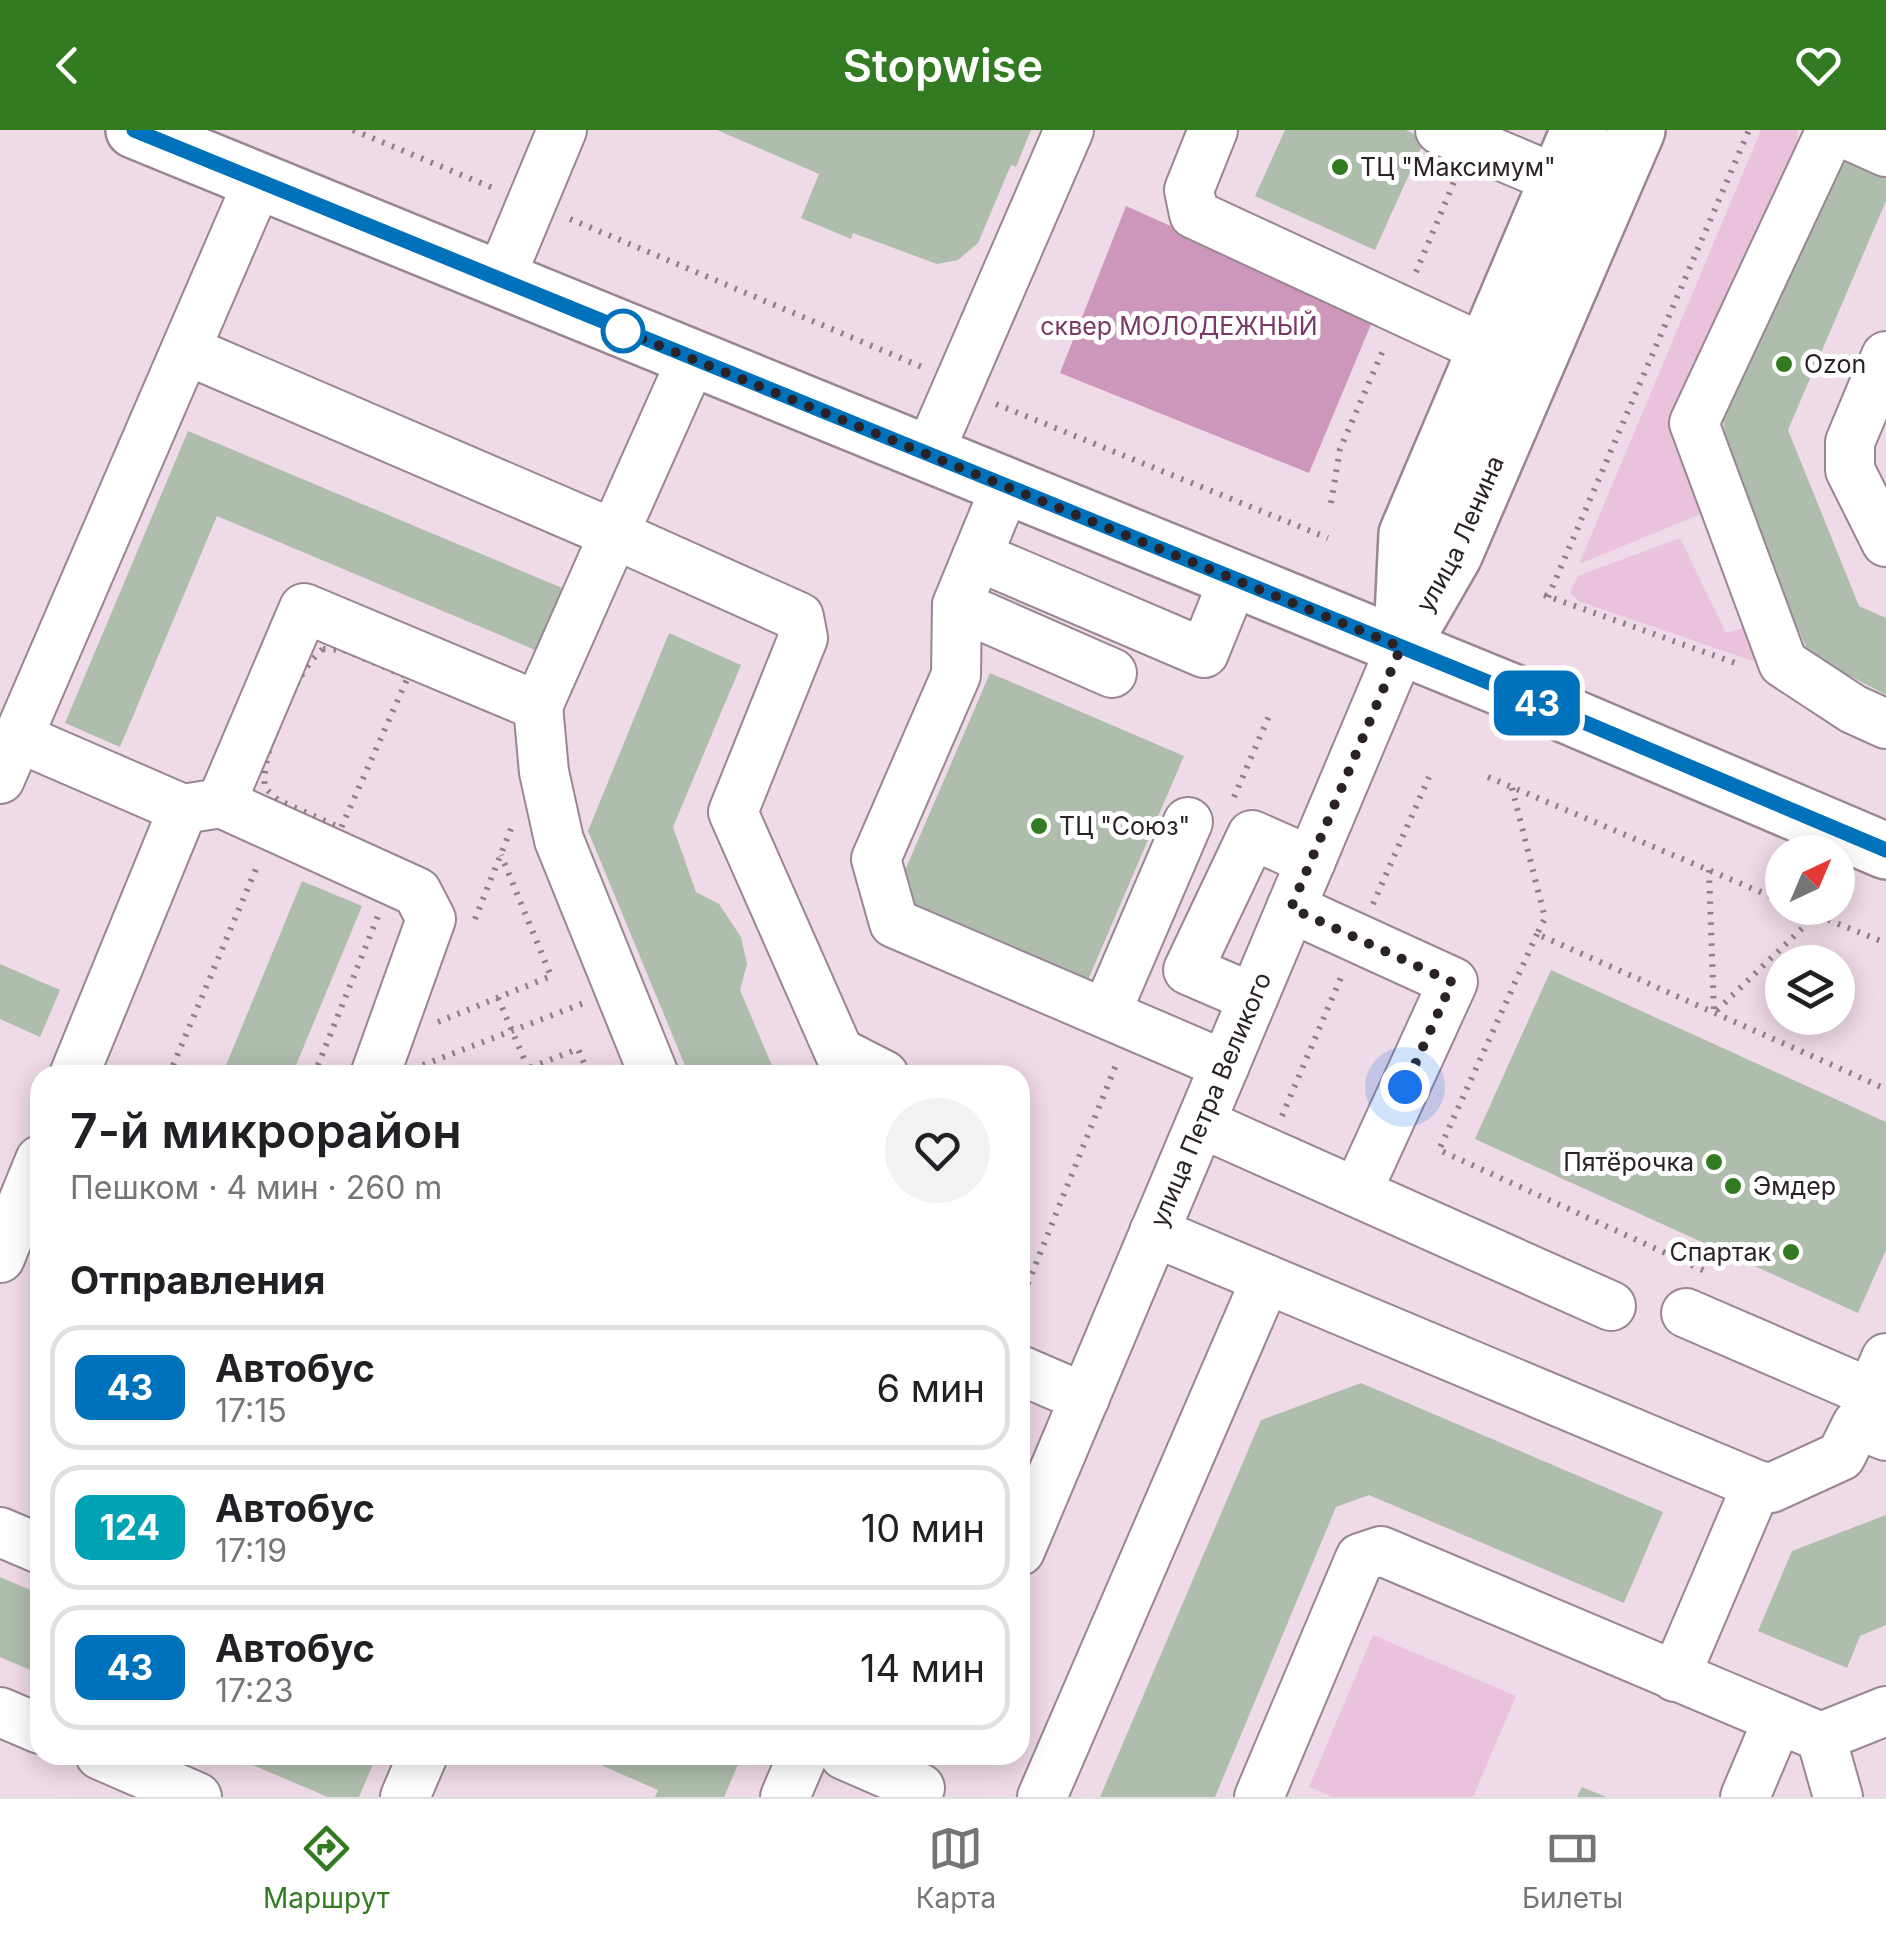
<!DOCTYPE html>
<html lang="ru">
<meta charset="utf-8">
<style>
:root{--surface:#fff;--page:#f2f2f2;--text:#202124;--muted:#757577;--line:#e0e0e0;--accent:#327b21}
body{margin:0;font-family:Inter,sans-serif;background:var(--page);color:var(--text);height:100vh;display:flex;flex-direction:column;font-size:38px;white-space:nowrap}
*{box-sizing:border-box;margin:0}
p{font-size:32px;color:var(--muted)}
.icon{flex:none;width:55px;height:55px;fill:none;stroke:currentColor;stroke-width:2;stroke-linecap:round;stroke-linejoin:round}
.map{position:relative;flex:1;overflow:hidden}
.side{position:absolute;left:30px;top:935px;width:1000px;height:700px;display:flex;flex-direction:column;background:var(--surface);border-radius:30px;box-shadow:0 5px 25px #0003}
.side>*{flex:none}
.badge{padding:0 20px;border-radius:15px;font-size:35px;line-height:65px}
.needle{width:65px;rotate:44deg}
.buttons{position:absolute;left:1765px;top:705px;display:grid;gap:20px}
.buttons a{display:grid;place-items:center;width:90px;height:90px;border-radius:50%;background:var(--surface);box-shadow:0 5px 25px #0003;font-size:50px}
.you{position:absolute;width:50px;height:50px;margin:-25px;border:8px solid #fff;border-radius:50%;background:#1a73e8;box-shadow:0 0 0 15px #1a73e833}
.map>.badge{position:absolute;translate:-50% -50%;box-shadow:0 0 0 5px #fff}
h2{padding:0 40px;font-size:38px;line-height:90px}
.round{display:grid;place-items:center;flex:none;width:105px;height:105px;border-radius:52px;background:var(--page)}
.headline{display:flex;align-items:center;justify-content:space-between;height:170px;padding:0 40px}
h1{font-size:48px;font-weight:600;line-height:75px}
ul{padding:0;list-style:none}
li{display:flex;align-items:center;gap:30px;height:125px;margin:0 20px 15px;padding:0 20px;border:5px solid var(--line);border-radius:30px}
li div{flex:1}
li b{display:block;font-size:38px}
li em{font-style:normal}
li .badge{min-width:110px;font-weight:700;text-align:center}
header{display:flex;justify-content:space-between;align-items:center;height:130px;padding:0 40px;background:var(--accent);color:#fff;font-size:45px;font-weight:600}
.menu{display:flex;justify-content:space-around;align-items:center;height:140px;border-top:2px solid var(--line);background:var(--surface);font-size:28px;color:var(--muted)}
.menu a{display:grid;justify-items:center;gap:5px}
.menu .current{color:var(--accent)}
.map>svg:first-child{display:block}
</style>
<header><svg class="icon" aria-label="back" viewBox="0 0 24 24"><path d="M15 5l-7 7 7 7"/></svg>Stopwise<svg class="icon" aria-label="heart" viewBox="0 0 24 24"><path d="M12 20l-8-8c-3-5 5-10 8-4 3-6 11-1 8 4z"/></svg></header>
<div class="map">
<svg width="1886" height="1667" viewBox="0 0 1886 1667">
<rect width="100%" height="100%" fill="#efdae7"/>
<g fill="#eac2dc">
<path d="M 1761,0 L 1798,0 L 1797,15 L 1691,274 L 1706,382 L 1579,434 Z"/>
<path d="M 1680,408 L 1726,503 L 1754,495 L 1782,541 L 1578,471 L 1570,462 L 1578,446 Z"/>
<path d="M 1373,1505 L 1516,1566 L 1473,1667 L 1333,1667 L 1309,1657 Z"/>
</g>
<path fill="#cd96bb" d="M 1126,76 L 1374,187 L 1309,343 L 1060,243 Z"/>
<g fill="#afbeac">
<path d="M 717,0 L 1031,0 L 1016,37 L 1011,35 L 978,113 L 958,130 L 937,134 L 853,103 L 851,109 L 801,88 L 819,44 Z"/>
<path d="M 1285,0 L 1406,0 L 1425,9 L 1375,120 L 1255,66 Z"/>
<path d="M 1836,25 L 1886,46 L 1886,71 L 1788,300 L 1859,476 L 1886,488 L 1886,565 L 1809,524 L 1727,334 L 1723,288 Z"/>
<path d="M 188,301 L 567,460 L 540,522 L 217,386 L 120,617 L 65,593 Z"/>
<path d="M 669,503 L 741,535 L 673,697 L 696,762 L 719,774 L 741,807 L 747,834 L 740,860 L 776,945 L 689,945 L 588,701 Z"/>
<path d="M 990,543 L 1184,626 L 1088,850 L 894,766 Z"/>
<path d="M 302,751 L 362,776 L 292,945 L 222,945 Z"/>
<path d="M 0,834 L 60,860 L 40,907 L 0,889 Z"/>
<path d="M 1551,840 L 1886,992 L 1886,1120 L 1858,1183 L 1475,1009 Z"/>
<path d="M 1361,1253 L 1663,1382 L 1624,1473 L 1369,1365 L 1336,1377 L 1215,1667 L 1100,1667 L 1261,1290 Z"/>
<path d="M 1886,1385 L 1886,1495 L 1860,1506 L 1847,1538 L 1758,1501 L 1792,1421 Z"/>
<path d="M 0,1447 L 40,1464 L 40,1544 L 0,1527 Z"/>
<path d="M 229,1625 L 377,1625 L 359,1667 L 328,1667 Z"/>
<path d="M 578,1625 L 742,1625 L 724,1667 L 655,1667 L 658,1660 Z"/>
<path d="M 1582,1657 L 1606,1667 L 1577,1667 Z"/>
</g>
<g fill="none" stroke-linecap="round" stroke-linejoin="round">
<g stroke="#998693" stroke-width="52">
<g id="minor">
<path d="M 1213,0 L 1189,60 L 1194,84 L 1485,219"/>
<path d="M 1440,0 L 1556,49"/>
<path d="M 1831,0 L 1694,293 L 1783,533 L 1853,579 L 1886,594"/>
<path d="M 1837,0 L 1886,22"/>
<path d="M 499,151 L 562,0"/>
<path d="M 1886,226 L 1850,312 L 1850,340 L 1886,412"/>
<path d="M 692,229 L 614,404 L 799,487 L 803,508 L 733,682 L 839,922 L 884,945"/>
<path d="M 928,325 L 1069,0"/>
<path d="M 1006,356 L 957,475 L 956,545 L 876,729 L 894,793 L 1225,935"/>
<path d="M 977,426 L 1204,523 L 1234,449"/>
<path d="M 957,475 L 1112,543"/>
<path d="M 538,576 L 544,642 L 559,710 L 654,945"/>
<path d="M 17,607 L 183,679 L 221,673 L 304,478 L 538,576 L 614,404 L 186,220"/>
<path d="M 0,649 L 258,52"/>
<path d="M 221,673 L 417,762 L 431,789 L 375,945"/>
<path d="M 1291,778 L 1453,852 L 1357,1062"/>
<path d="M 1253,868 L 1188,840 L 1252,705 L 1311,731"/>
<path d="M 1106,883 L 1188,692"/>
<path d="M 74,945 L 183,679"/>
<path d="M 1201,993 L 1611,1176"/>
<path d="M 1154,1102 L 1757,1355 L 1771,1358 L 1841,1326 L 1857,1294 L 1886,1306"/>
<path d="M 0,1128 L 40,1030"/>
<path d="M 1686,1183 L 1871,1263 L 1886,1228"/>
<path d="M 1020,1240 L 1085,1268"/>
<path d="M 0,1402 L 40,1419"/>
<path id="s1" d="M 1020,1421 L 1401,517"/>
<path d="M 1675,1547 L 1757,1355"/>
<path d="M 0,1582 L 40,1599"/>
<path d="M 1821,1607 L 1838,1667"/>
<path d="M 100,1625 L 197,1667"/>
<path d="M 844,1625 L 920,1658"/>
<path d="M 405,1667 L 423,1625"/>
<path d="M 785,1667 L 803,1625"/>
<path d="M 1042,1667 L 1266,1149"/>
<path d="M 1259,1667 L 1360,1428 L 1381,1421 L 1821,1607 L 1886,1581"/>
<path d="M 1745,1667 L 1778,1589"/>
</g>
</g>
<g stroke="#998693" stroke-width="60">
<g id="major">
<path d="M 134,0 L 1522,566 L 1886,721"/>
<path d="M 1402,507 L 1407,404 L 1579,0"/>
<path id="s2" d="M 1401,517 L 1454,425 L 1637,0"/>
</g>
</g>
<g stroke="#8e7f88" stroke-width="6" stroke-dasharray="2.5 8" stroke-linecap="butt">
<path d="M 353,0 L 493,58"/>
<path d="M 570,89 L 922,237"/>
<path d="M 1416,142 L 1454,52"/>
<path d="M 996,274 L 1328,408"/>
<path d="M 1331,373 L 1340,319 L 1384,218"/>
<path d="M 1544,465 L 1741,535"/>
<path d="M 1548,467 L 1749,0"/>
<path d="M 323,519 L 344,520 L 408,547 L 341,698 L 278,670 L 265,658 C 260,624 296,540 323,519 Z"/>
<path d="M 1488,647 L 1782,771"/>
<path d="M 1512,658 L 1545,788 L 1537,804 L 1886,959"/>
<path d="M 1234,667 L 1269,586"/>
<path d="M 1709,740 L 1714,883 L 1816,785"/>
<path d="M 1373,774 L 1429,647"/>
<path d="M 1799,778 L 1886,813"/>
<path d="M 475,789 L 513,694"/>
<path d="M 1537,804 L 1439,1020 L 1707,1142"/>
<path d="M 498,868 L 528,938"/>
<path d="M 438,892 L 551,846 L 501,725"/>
<path d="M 423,935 L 584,873"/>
<path d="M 169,945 L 258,734"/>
<path d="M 314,945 L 378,786"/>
<path d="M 511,945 L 578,919 L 589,945"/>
<path d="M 1282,986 L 1342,845"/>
<path d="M 1020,1173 L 1118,930"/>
</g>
<use href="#minor" stroke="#fff" stroke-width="48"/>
<use href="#major" stroke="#fff" stroke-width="55"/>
</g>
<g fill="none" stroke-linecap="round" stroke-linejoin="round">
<g stroke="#fff" stroke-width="22">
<path id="line" d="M 134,0 L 1522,566 L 1886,720"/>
</g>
<use href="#line" stroke="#0072bc" stroke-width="15"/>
<path stroke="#2a2227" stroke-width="10" stroke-dasharray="0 18" d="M 623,201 L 616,198 L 1401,517 L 1291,778 L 1452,852 L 1405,957"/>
</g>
<g fill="#327b21" stroke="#fff" stroke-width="4">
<circle cx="1340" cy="37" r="10"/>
<circle cx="1784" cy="234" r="10"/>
<circle cx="1039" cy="696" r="10"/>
<circle cx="1714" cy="1032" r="10"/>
<circle cx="1733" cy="1056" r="10"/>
<circle cx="1791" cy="1122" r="10"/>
</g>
<circle fill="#fff" stroke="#0072bc" stroke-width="5" cx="623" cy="201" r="20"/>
<g text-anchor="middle" stroke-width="10" stroke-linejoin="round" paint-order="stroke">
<g font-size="25" fill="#2a2227" stroke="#fff" text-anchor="start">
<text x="1360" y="46">ТЦ "Максимум"</text>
<text x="1804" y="243">Ozon</text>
<text x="1059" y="705">ТЦ "Союз"</text>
<text x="1694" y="1041" text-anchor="end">Пятёрочка</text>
<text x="1753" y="1065">Эмдер</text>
<text x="1771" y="1131" text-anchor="end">Спартак</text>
</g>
<g font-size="25" fill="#7a3868" stroke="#fff">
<text x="1179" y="205">сквер МОЛОДЕЖНЫЙ</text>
</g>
<g font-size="25" fill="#2a2227" stroke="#fff">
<text dy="9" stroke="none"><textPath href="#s2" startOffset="128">улица Ленина</textPath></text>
<text dy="9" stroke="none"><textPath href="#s1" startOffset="490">улица Петра Великого</textPath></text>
</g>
</g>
</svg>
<div class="buttons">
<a><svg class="needle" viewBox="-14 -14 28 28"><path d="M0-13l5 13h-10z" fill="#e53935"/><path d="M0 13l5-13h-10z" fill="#757577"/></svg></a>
<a><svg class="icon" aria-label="layers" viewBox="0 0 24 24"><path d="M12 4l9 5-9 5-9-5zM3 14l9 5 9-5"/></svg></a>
</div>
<div class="you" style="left:1405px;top:957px"></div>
<b class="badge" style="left:1537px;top:573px;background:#0072bc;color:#fff">43</b>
<section class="side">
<div class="headline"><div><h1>7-й микрорайон</h1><p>Пешком · 4 мин · 260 m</p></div><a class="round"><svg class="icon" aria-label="heart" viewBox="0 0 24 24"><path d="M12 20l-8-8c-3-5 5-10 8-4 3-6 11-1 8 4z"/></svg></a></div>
<h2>Отправления</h2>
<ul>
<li><span class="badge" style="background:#0072bc;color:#fff">43</span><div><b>Автобус</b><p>17:15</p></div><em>6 мин</em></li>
<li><span class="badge" style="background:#00a3b4;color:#fff">124</span><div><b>Автобус</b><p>17:19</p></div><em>10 мин</em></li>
<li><span class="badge" style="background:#0072bc;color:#fff">43</span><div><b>Автобус</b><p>17:23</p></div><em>14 мин</em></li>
</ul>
</section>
</div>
<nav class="menu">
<a class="current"><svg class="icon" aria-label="directions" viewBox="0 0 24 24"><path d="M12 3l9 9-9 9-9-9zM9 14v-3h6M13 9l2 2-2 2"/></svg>Маршрут</a>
<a><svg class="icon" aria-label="map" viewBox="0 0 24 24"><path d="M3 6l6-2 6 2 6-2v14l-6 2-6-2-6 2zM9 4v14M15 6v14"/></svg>Карта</a>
<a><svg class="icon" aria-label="tickets" viewBox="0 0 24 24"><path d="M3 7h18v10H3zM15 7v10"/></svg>Билеты</a>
</nav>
